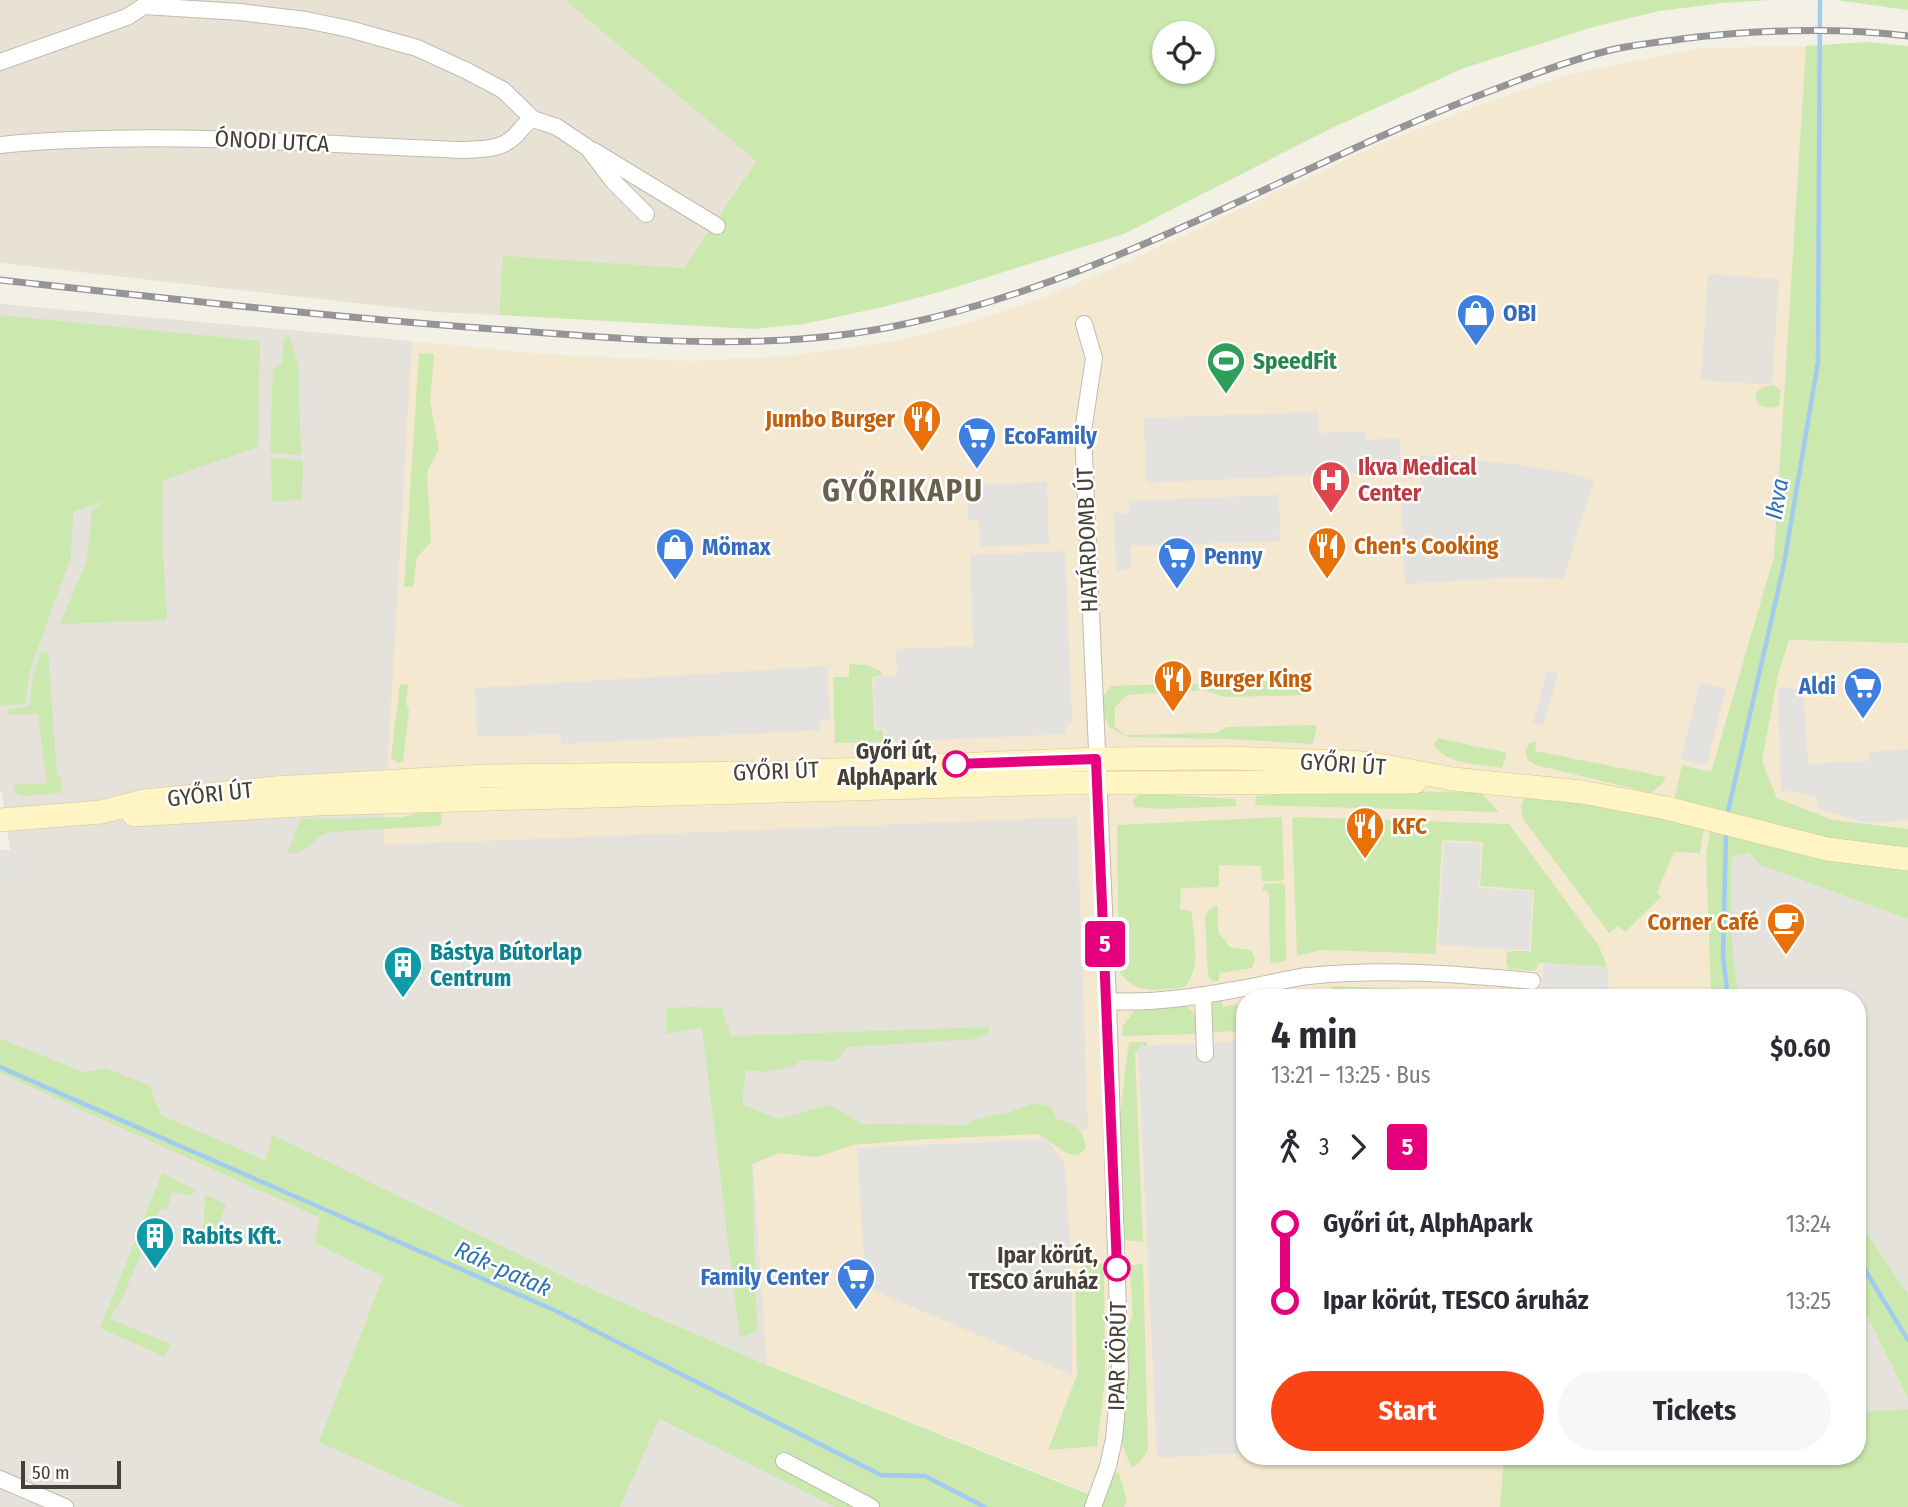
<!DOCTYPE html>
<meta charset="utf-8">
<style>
:root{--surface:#fff;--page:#f7f7f7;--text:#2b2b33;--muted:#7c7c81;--accent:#fb4415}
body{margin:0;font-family:"Fira Sans Condensed",sans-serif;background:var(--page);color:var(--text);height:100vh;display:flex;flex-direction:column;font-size:26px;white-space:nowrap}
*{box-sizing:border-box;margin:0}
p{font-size:23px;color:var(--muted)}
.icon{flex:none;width:38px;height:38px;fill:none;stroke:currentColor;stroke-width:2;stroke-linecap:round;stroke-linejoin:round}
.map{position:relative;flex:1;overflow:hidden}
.side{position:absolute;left:1236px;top:989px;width:630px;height:476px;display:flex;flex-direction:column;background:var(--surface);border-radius:28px;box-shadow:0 2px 5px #0004}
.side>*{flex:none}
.badge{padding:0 14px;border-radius:5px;font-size:24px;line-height:46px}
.tools{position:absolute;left:1152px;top:21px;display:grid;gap:14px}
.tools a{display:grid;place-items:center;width:63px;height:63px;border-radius:50%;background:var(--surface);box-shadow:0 2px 5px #0004;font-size:35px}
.scale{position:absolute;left:21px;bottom:18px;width:100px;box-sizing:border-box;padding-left:7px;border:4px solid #464035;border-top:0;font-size:19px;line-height:24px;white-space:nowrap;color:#464035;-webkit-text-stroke:5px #fff;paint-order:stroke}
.map>.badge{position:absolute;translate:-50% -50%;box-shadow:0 0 0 4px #fff}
.legs{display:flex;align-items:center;gap:10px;height:77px;padding:0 35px;font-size:23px}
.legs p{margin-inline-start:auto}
.overview{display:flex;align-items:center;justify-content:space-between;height:119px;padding:0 35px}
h1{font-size:38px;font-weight:700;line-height:52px}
.button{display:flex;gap:14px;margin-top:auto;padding:14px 35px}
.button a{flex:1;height:80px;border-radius:42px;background:var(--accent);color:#fff;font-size:28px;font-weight:700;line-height:80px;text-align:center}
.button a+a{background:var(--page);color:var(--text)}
ul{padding:0 35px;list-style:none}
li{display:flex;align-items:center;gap:24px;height:77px;font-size:26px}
li i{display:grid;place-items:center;width:10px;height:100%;margin:0 9px;background:currentColor}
li i::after{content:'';width:18px;height:18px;margin:-9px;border:5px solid;border-radius:50%;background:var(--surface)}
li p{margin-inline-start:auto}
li:first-child i{background:linear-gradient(#0000 50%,currentColor 0)}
li:last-child i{background:linear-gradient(currentColor 50%,#0000 0)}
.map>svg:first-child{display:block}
</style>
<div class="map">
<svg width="1908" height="1507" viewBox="0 0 1908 1507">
<rect width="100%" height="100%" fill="#f3f0e6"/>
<path fill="#e7e2d4" d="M 0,0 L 565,0 L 756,160 L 684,268 L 503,257 L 499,315 L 436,312 L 0,263 Z"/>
<g fill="#f5e8d1">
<path d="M 1806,46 L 1774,556 L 1711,772 L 1704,828 L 1710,832 L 1706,854 L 1711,997 L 1244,998 L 1244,1456 L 1504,1456 L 1500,1507 L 1124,1507 L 767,1365 L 752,1148 L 382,845 L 412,341 L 544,354 L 689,361 L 788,356 L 895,341 L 965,324 L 1045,297 L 1109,270 L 1384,142 L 1469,109 L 1567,75 L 1699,48 Z"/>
<path d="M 1789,640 L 1908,643 L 1908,829 L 1833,820 L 1777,798 L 1762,762 L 1778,675 Z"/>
</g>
<g fill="#e5e1db">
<path d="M 1708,274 L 1779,279 L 1772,385 L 1701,380 Z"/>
<path d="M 0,304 L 412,341 L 383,845 L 1077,817 L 1088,1130 L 752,1148 L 767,1365 L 578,1283 L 274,1136 L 266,1160 L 160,1115 L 105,1068 L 83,1072 L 0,1038 L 0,850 L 10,850 L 2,792 L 0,792 Z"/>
<path d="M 1749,853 L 1760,865 L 1908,919 L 1908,1294 L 1857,1219 L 1857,998 L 1739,997 L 1732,957 L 1730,890 L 1732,857 Z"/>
<path d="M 0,1073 L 320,1218 L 314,1242 L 383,1277 L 320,1442 L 464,1507 L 0,1507 Z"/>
<path d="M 1857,1296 L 1908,1398 L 1908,1409 L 1857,1412 Z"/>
<path d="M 658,1419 L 835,1507 L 620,1507 Z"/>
</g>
<g fill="#cbe8ae" fill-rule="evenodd">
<path d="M 565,0 L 1771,0 L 1722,3 L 1659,11 L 1593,27 L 1464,68 L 1332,128 L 1124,234 L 943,291 L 883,307 L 804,324 L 754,329 L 499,315 L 503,256 L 684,268 L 756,161 ZM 1164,33 L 1202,33 L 1202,72 L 1164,72 Z"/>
<path d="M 1835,0 L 1908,0 L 1908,10 Z"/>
<path d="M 1867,42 L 1908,46 L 1908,643 L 1789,640 L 1778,675 L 1762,761 L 1777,798 L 1833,820 L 1908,829 L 1908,919 L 1760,865 L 1749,853 L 1732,857 C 1729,905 1731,951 1739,997 L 1711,997 L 1706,854 L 1710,832 L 1704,829 L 1700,853 L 1674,852 L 1657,892 L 1661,897 L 1625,932 L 1618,926 L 1609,933 L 1523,819 C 1522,812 1519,804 1525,799 C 1537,788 1650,815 1670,819 L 1682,765 L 1711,772 L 1774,556 L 1806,46 Z"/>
<path d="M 0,315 L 260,341 L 258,447 L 163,480 L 162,534 L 167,620 L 60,624 L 87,560 L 92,510 L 106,501 L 73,512 L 71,557 L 30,670 L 25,704 L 0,706 Z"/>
<path d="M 284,337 L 290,337 L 298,365 L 301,455 L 270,453 L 273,370 L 282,363 Z"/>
<path d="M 419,353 L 434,354 L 430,401 L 439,449 L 427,472 L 431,542 L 417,557 L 413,587 L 404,587 Z"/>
<path d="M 1773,385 L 1781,390 L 1779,406 L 1771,408 L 1758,405 L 1755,394 L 1763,387 Z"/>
<path d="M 271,458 L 303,460 L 302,499 L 280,502 L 272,500 Z"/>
<path d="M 48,652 L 57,774 L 62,779 L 60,793 L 24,796 L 15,793 L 13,785 L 47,783 L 38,714 L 7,715 L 7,710 L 29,706 L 33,678 L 40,653 Z"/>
<path d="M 849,664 L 866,665 L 881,671 L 882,675 L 872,677 L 874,730 L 883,730 L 884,742 L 835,743 L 833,677 L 849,677 Z"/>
<path d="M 1308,680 L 1310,695 L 1225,697 L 1203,690 L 1127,695 L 1115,707 L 1115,727 L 1126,735 L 1215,733 L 1227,727 L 1317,725 L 1313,744 L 1229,739 L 1129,737 L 1110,728 L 1103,716 L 1102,698 L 1111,686 Z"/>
<path d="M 400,684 L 408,685 L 406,703 L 409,710 L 403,762 L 397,763 L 391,757 Z"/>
<path d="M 1438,738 L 1507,753 L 1502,768 C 1481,764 1444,765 1434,744 Z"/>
<path d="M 1537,741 L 1535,751 L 1666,777 L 1662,784 L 1651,793 L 1536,765 L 1528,760 L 1525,752 L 1529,743 Z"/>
<path d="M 1280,791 L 1470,792 L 1482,794 L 1499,812 L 1255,805 L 1256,796 L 1272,795 Z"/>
<path d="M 1141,793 L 1235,799 L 1237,806 L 1162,809 L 1134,807 L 1133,800 Z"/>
<path d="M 432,810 L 441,814 L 442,823 L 438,826 L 329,832 C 308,839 314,853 288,853 L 300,819 L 403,817 Z"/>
<path d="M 1282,817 L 1284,878 L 1281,881 L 1262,881 L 1261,866 L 1219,865 L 1219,887 L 1181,888 L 1180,909 L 1191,911 L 1192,916 C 1194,939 1201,968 1185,987 C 1157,990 1136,996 1119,971 L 1117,825 Z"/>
<path d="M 1294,817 L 1509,824 L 1599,946 L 1607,967 L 1538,963 L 1536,971 L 1509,969 L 1506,963 L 1507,953 L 1512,951 L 1531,951 L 1534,890 L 1480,886 L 1483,842 L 1442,840 L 1436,954 L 1322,950 L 1297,956 L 1292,820 Z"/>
<path d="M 1282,883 L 1285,886 L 1286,961 L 1270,963 L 1269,897 L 1267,891 L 1262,890 L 1264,884 Z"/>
<path d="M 1218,905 L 1218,932 L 1230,947 L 1251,950 L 1255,959 L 1252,968 L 1219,973 L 1219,981 L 1213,981 L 1208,976 L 1205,916 L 1209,910 Z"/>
<path d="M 1332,986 L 1437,990 L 1437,997 L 1332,997 Z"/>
<path d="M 1221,998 L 1223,1007 L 1244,1003 L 1244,1031 L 1213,1032 L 1211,1005 L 1215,1000 Z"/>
<path d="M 1179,1004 C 1197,1010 1196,1016 1196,1034 L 1122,1036 L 1123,1026 L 1134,1011 Z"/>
<path d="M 690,1007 L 722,1008 L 731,1036 L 989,1027 L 989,1033 L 976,1039 L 848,1047 L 836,1061 L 802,1060 L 793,1066 L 768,1072 L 746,1070 L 742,1104 L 777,1119 L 830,1105 L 862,1124 L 967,1125 L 976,1119 L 1011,1112 L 1032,1104 L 1046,1105 L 1052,1108 L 1057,1119 C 1075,1123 1087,1132 1085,1150 L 1077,1155 L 1068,1154 L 1038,1134 L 925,1139 L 853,1145 L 817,1157 L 779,1153 L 752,1164 L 757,1330 L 740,1338 L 702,1028 L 666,1034 L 666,1009 Z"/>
<path d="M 0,1038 L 83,1072 L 105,1068 L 149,1085 L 161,1115 L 265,1160 L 273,1135 L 578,1283 L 767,1365 L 1078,1490 L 1101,1499 L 1113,1472 L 1119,1473 L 1127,1500 L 1124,1507 L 835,1507 L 659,1419 L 620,1507 L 464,1507 L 319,1442 L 383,1277 L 314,1242 L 320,1218 L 0,1073 Z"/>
<path d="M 1129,1042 L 1147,1042 L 1147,1051 L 1135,1053 L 1143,1242 L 1125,1240 C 1114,1175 1120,1107 1129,1042 Z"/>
<path d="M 162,1173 L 196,1190 C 190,1199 182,1194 173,1192 L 166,1210 L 160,1208 L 118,1308 L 115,1307 L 110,1319 L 170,1344 L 165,1357 L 100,1328 Z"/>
<path d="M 205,1194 L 226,1205 L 210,1247 L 200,1236 L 204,1222 Z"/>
<path d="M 1857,1219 L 1908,1294 L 1908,1398 L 1857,1296 Z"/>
<path d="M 1091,1263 L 1100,1263 L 1103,1266 L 1104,1276 L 1105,1378 L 1097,1446 L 1048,1450 L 1077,1375 L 1075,1273 L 1081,1267 Z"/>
<path d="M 1143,1263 L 1148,1450 L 1138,1464 L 1131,1467 L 1122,1444 L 1121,1426 L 1127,1380 L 1127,1331 L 1133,1315 L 1130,1274 L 1132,1266 Z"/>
<path d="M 1908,1409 L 1908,1507 L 1500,1507 L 1504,1456 L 1857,1456 L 1857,1412 Z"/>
</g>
<g fill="#e4e2de">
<path d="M 1318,412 L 1319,433 L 1365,431 L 1366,440 L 1400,438 L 1401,471 L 1146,483 L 1144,418 Z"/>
<path d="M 1420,455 L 1515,464 L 1572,474 L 1594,481 L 1563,579 L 1519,577 L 1405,584 L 1400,488 L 1421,487 Z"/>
<path d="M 1047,482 L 1049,544 L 980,547 L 979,520 L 968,520 L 967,485 Z"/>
<path d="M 1279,495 L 1280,541 L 1131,546 L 1131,569 L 1116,570 L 1114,513 L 1129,513 L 1129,501 Z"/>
<path d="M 1065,551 L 1072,723 L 1066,724 L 1067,734 L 886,742 L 885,729 L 875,729 L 873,677 L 897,676 L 896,649 L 973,646 L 970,555 Z"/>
<path d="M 827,666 L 830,719 L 820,720 L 821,730 L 561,744 L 560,734 L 477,737 L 475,688 Z"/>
<path d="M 1547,672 L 1558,674 L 1543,726 L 1533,723 Z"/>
<path d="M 1700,682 L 1726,689 L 1707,765 L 1681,759 Z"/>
<path d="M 1803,687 L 1808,764 L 1869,761 L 1869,752 L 1908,749 L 1908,820 L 1865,823 L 1816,808 L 1818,798 L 1790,791 L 1781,791 L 1778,688 Z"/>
<path d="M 1444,842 L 1481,844 L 1479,888 L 1533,891 L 1529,950 L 1438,945 Z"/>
<path d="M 28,855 L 29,877 L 0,879 L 0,857 Z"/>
<path d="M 1544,963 L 1607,967 L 1610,997 L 1540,997 Z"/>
<path d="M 1244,1041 L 1244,1453 L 1157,1458 L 1138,1046 Z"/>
<path d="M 1047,1139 L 1065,1165 L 1072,1281 L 1072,1375 L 870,1289 L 865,1278 L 857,1148 Z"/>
</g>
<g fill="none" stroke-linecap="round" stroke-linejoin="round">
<g stroke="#a1ccf0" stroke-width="4.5">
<path d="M 1727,816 L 1784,564 L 1818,362 L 1820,0"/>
<path d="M 1726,832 L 1723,956 L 1728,998"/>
<path d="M 0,1067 L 554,1310 L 881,1475 L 925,1476 L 985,1507"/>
<path d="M 1857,1257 L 1908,1340"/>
</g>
<g stroke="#c1bbab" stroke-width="18">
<g id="street">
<path d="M 144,6 L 240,12 L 306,20 L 349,29 L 417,48 L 467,71 L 503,90 L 533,119 L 557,127 L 588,148 L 613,181 L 646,214"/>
<path d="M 0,62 L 127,17 L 144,6"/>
<path d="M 0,145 C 153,130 307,144 460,150 C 481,149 501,151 516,135 C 522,128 525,123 533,119"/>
<path d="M 594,151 L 717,226"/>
<path d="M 1084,324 L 1094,358 L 1083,431 L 1108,1001 L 1120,1374 L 1114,1439 L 1108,1466 L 1093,1507"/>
<path d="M 1203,996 L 1205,1054"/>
<path d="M 1108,1001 C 1157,1004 1207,995 1256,986 C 1273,983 1291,978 1308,976 C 1382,968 1458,974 1532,981"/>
<path d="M 784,1461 L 871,1507"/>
<path d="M 0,1479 L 65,1507"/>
</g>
</g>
<g stroke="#d3c695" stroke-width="24">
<g id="secondary">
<path d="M 134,815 L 317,804 L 1061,783 L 1415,782"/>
<path d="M 0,820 L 101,812 L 144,801 L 274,788 L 485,776 L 767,773 L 1096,759 L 1227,758 L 1350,762 L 1379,765 L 1453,779 L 1582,792 L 1666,808 L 1827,849 L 1908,859"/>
</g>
</g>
<use href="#street" stroke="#fff" stroke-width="16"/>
<use href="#secondary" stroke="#fff4c4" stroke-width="23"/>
<g stroke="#959595" stroke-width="7">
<path id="rail" d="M 0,280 C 173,299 347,319 521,331 C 648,341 779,352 905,324 C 1115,279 1301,161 1501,87 C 1534,74 1568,61 1603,52 C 1628,45 1656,43 1681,39 C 1755,30 1834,27 1908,36"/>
</g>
<use href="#rail" stroke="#fff" stroke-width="4.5" stroke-dasharray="13" stroke-linecap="butt"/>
</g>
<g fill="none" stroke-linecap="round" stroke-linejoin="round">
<g stroke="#fff" stroke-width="16">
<path id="line-1" d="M 956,764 L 1096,759 L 1117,1268"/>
</g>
<use href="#line-1" stroke="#e6007e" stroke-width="10"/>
</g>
<defs>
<g id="shop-pin" transform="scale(2.0125)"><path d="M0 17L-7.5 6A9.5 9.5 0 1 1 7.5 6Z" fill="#3f7fe0" stroke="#fff"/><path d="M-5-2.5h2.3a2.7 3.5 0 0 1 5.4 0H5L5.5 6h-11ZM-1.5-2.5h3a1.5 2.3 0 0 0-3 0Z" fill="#fff"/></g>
<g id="stadium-pin" transform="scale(2.0125)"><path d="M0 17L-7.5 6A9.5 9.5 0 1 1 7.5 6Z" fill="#2e9e5b" stroke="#fff"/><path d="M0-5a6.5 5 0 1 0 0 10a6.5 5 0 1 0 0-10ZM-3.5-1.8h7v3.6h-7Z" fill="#fff"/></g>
<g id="restaurant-pin" transform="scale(2.0125)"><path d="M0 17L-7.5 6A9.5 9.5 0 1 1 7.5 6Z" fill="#e8710a" stroke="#fff"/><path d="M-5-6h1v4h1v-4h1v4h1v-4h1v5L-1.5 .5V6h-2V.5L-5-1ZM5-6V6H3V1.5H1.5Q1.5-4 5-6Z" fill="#fff"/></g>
<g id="supermarket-pin" transform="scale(2.0125)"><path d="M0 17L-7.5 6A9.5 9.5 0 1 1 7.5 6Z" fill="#3f7fe0" stroke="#fff"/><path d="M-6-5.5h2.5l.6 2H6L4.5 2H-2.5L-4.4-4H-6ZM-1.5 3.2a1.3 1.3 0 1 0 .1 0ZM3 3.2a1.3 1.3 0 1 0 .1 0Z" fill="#fff"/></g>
<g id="hospital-pin" transform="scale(2.0125)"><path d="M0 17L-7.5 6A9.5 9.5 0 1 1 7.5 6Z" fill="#e0444e" stroke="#fff"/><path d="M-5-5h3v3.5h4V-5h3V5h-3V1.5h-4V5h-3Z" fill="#fff"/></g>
<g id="cafe-pin" transform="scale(2.0125)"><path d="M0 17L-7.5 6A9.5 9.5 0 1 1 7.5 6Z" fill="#e8710a" stroke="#fff"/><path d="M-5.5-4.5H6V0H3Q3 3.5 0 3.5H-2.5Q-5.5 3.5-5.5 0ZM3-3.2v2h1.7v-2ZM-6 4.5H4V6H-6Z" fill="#fff"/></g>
<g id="building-pin" transform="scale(2.0125)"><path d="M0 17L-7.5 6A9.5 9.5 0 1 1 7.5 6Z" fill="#0f9aa8" stroke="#fff"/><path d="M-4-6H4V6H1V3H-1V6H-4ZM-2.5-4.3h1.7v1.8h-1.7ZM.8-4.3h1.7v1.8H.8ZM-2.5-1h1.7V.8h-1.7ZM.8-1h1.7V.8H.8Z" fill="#fff"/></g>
</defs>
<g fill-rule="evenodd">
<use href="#shop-pin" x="1476" y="313"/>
<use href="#stadium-pin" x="1226" y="361"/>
<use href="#restaurant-pin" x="922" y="419"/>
<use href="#supermarket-pin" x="977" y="436"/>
<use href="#hospital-pin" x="1331" y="480"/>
<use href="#restaurant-pin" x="1327" y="546"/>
<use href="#shop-pin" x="675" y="547"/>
<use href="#supermarket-pin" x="1177" y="556"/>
<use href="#restaurant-pin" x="1173" y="679"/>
<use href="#supermarket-pin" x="1863" y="686"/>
<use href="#restaurant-pin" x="1365" y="826"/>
<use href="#cafe-pin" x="1786" y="922"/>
<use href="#building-pin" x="403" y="965"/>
<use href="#building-pin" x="155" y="1236"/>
<use href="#supermarket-pin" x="856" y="1277"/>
</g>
<g fill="#fff" stroke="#e6007e" stroke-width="3.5">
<circle cx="956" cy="764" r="12"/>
<circle cx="1117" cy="1268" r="12"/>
</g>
<g text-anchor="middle" stroke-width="5" stroke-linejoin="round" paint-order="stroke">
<g font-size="23" fill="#464035" stroke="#fff">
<text transform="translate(272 141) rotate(3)" y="8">ÓNODI UTCA</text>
<text transform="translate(1087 540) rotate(-92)" y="8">HATÁRDOMB ÚT</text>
<text transform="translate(1343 764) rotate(4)" y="8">GYŐRI ÚT</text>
<text transform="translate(776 771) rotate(-2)" y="8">GYŐRI ÚT</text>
<text transform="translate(210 794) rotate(-6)" y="8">GYŐRI ÚT</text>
<text transform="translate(1117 1356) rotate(-89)" y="8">IPAR KÖRÚT</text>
</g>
<g font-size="23" font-weight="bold" fill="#366cbe" stroke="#fff" text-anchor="start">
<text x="1503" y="321">OBI</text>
<text x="1004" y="444">EcoFamily</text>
<text x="702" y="555">Mömax</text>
<text x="1204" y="564">Penny</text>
<text x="1836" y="694" text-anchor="end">Aldi</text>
<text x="829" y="1285" text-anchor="end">Family Center</text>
</g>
<g font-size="23" font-weight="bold" fill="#27864d" stroke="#fff" text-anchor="start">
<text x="1253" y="369">SpeedFit</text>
</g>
<g font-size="23" font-weight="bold" fill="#c56008" stroke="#fff" text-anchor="start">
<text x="895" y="427" text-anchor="end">Jumbo Burger</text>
<text x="1354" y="554">Chen's Cooking</text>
<text x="1200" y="687">Burger King</text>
<text x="1392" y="834">KFC</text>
<text x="1759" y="930" text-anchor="end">Corner Café</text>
</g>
<g font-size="23" font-weight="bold" fill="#be3a42" stroke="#fff" text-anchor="start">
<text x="1358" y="475">Ikva Medical<tspan x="1358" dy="26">Center</tspan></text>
</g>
<g font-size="23" font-weight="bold" fill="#464035" stroke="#fff" text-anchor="end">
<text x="937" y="759">Győri út,<tspan x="937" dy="26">AlphApark</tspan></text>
<text x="1098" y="1263">Ipar körút,<tspan x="1098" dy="26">TESCO áruház</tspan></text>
</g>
<g font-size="23" font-weight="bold" fill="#0d838f" stroke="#fff" text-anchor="start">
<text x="430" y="960">Bástya Bútorlap<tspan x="430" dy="26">Centrum</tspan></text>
<text x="182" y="1244">Rabits Kft.</text>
</g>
<g font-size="24" font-style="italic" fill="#2e73b2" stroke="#fff">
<text transform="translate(1777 499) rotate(-80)" y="8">Ikva</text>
<text transform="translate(503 1269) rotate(24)" y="8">Rák-patak</text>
</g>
<g font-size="30" font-weight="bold" letter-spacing="2" fill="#695f4c" stroke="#fff">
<text x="903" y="501">GYŐRIKAPU</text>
</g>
</g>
</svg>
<div class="tools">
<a><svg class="icon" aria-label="locate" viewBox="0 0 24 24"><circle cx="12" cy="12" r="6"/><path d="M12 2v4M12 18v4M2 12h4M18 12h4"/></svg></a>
</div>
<div class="scale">50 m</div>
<b class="badge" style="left:1105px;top:944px;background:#e6007e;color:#fff">5</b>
<section class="side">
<div class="overview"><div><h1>4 min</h1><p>13:21 – 13:25 · Bus</p></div><b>$0.60</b></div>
<div class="legs"><svg class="icon" aria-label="walk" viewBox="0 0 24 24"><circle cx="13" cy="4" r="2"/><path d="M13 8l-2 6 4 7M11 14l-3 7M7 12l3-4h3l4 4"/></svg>3<svg class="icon" aria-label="forward" viewBox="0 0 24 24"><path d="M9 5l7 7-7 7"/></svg><b class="badge" style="background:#e6007e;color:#fff">5</b></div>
<ul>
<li><i style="color:#e6007e"></i><b>Győri út, AlphApark</b><p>13:24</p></li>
<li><i style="color:#e6007e"></i><b>Ipar körút, TESCO áruház</b><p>13:25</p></li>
</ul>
<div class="button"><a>Start</a><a>Tickets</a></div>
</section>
</div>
